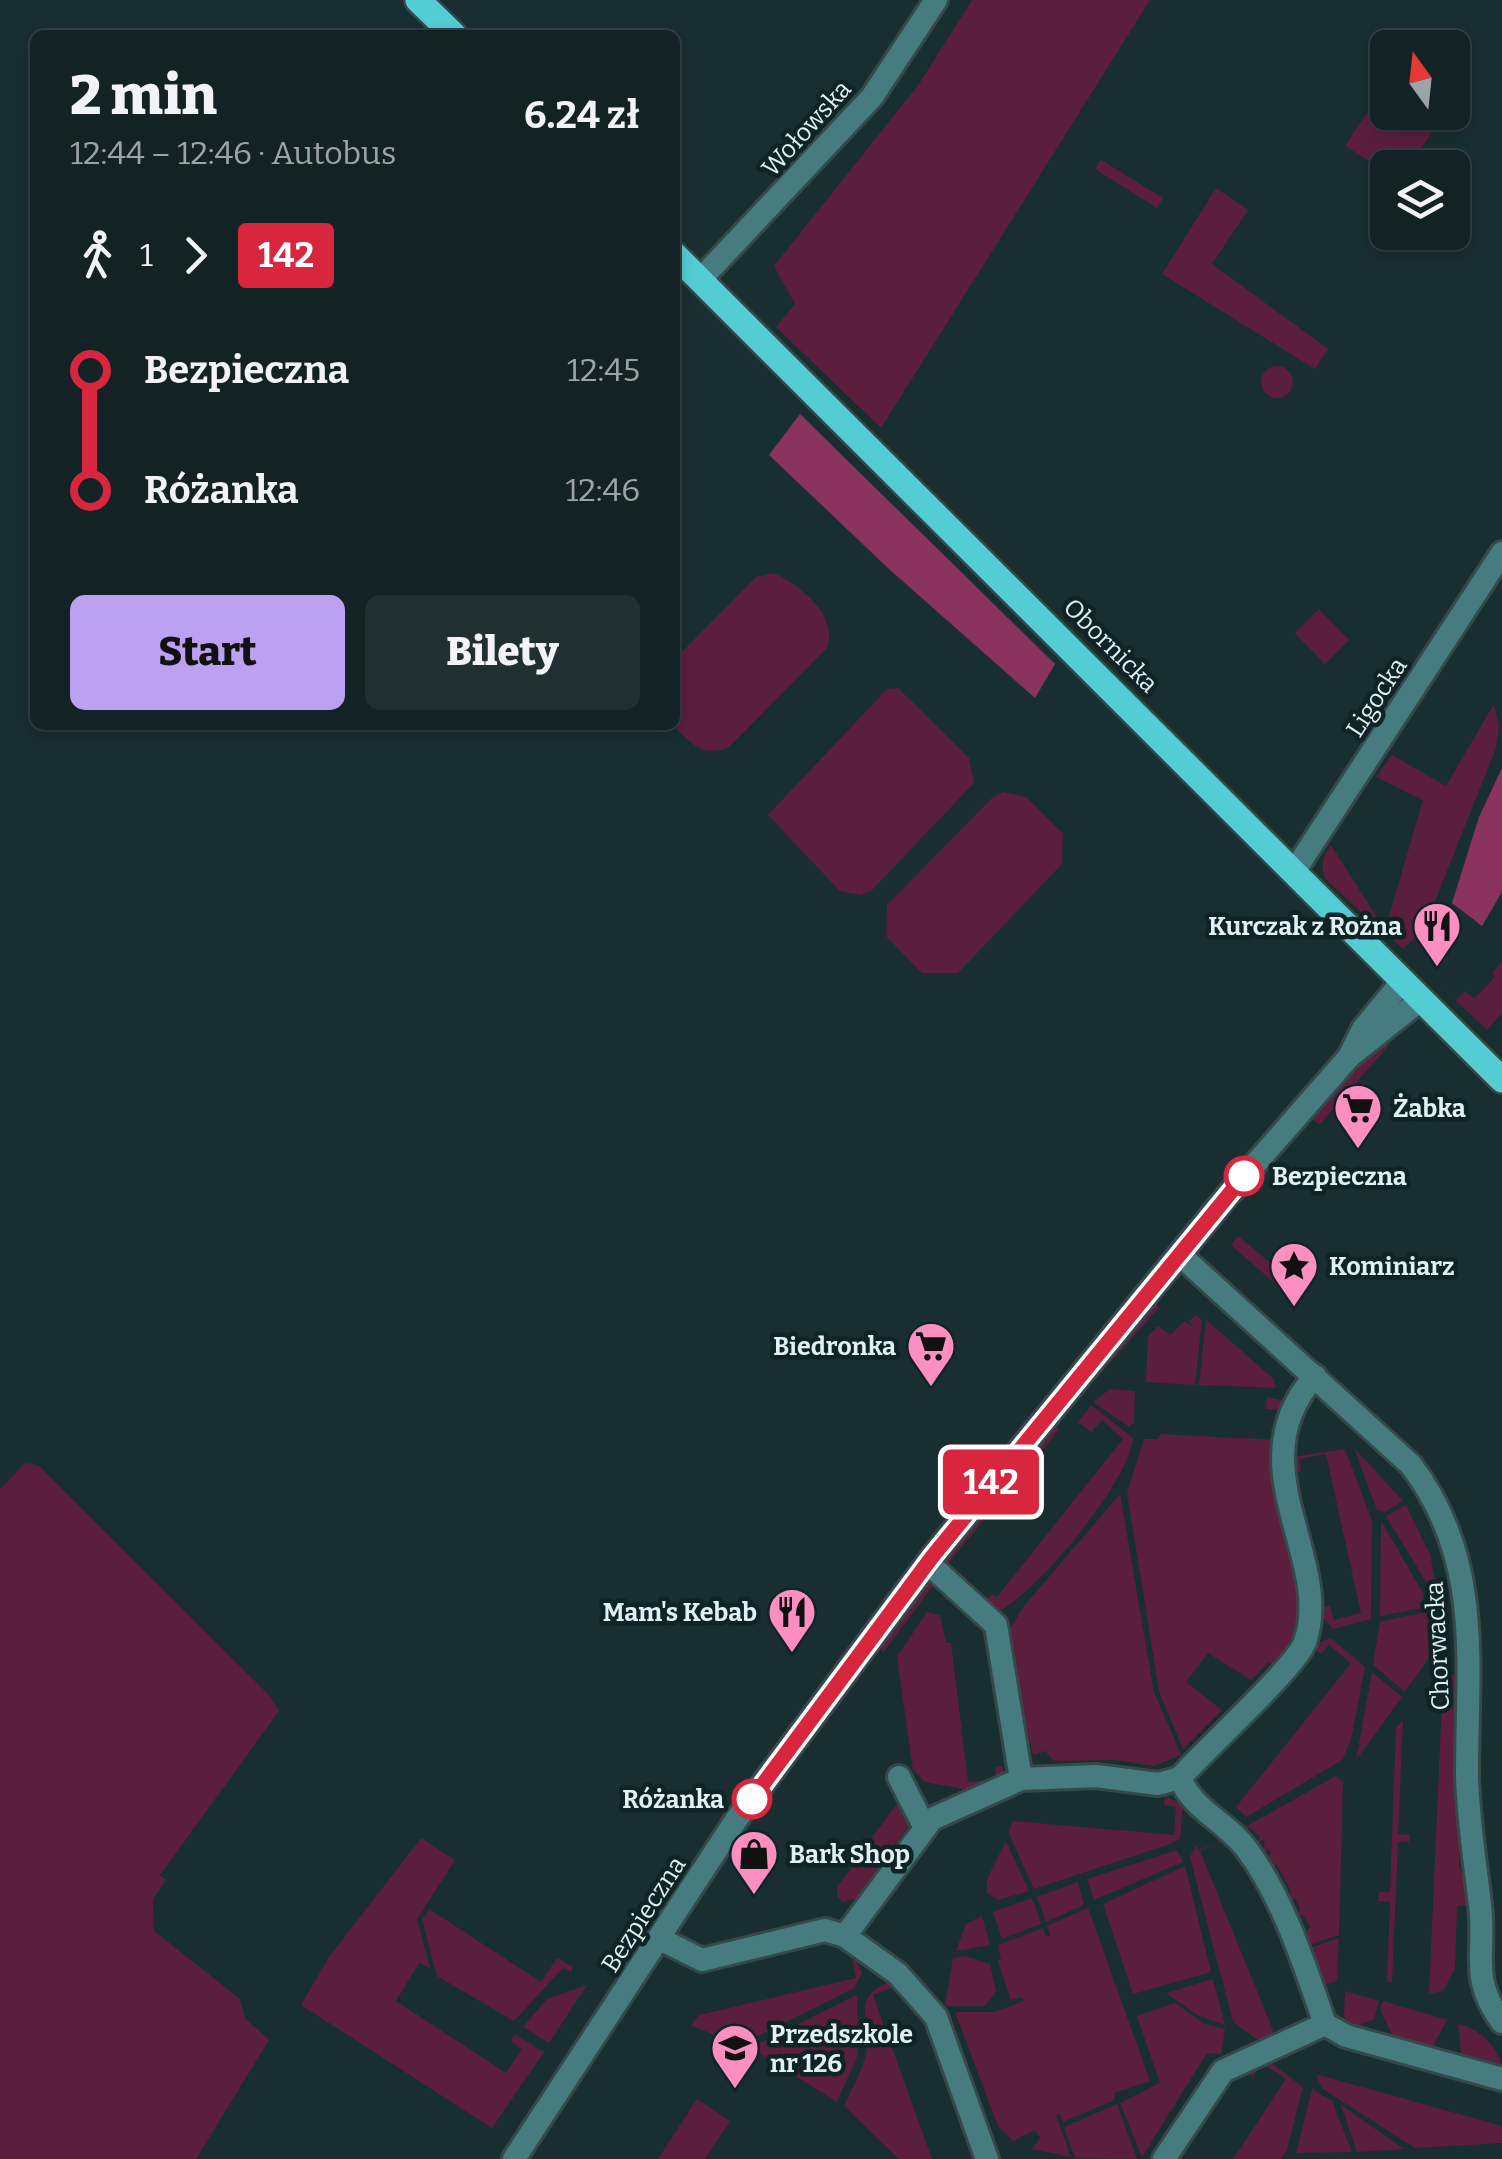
<!DOCTYPE html>
<html lang="pl">
<meta charset="utf-8">
<style>
:root{--surface:#132224;--page:#202f31;--text:#f1f3f6;--muted:#9da4a6;--line:#323f41;--accent:#bca0f2}
body{margin:0;font-family:Bitter,serif;background:var(--page);color:var(--text);height:100vh;display:flex;flex-direction:column;font-size:38px;white-space:nowrap}
*{box-sizing:border-box;margin:0}
p{font-size:32px;color:var(--muted)}
.icon{flex:none;width:55px;height:55px;fill:none;stroke:currentColor;stroke-width:2;stroke-linecap:round;stroke-linejoin:round}
.map{position:relative;flex:1;overflow:hidden}
.sheet{position:absolute;left:30px;top:30px;width:650px;height:700px;display:flex;flex-direction:column;background:var(--surface);border-radius:15px;box-shadow:0 5px 15px #0003,0 0 0 2px var(--line)}
.sheet>*{flex:none}
.badge{padding:0 20px;border-radius:8px;font-size:35px;line-height:65px}
.needle{width:65px;rotate:345deg}
.buttons{position:absolute;left:1370px;top:30px;display:grid;gap:20px}
.buttons a{display:grid;place-items:center;width:100px;height:100px;border-radius:15px;background:var(--surface);box-shadow:0 5px 15px #0003,0 0 0 2px var(--line);font-size:50px}
.map>.badge{position:absolute;translate:-50% -50%;box-shadow:0 0 0 5px #fff}
.legs{display:flex;align-items:center;gap:15px;height:110px;padding:0 40px;font-size:32px}
.legs p{margin-inline-start:auto}
.summary{display:flex;align-items:center;justify-content:space-between;height:170px;padding:0 40px}
h1{font-size:55px;font-weight:800;line-height:75px}
.primary-button{display:flex;gap:20px;margin-top:auto;padding:20px 40px}
.primary-button a{flex:1;height:115px;border-radius:15px;background:var(--accent);color:#111;font-size:40px;font-weight:800;line-height:115px;text-align:center}
.primary-button a+a{background:var(--page);color:var(--text)}
ul{padding:0 40px;list-style:none}
li{display:flex;align-items:center;gap:35px;height:120px;font-size:38px}
li i{display:grid;place-items:center;width:15px;height:100%;margin:0 12px;background:currentColor}
li i::after{content:'';width:25px;height:25px;margin:-12px;border:8px solid;border-radius:50%;background:var(--surface)}
li p{margin-inline-start:auto}
li:first-child i{background:linear-gradient(#0000 50%,currentColor 0)}
li:last-child i{background:linear-gradient(currentColor 50%,#0000 0)}
.map>svg:first-child{display:block}
</style>
<div class="map">
<svg width="1502" height="2159" viewBox="0 0 1502 2159">
<rect width="100%" height="100%" fill="#192e30"/>
<g fill="#5c1e3d">
<path d="M 972,0 L 1150,0 L 881,428 L 776,327 L 795,304 L 774,266 L 919,84 Z"/>
<path d="M 1387,82 L 1388,112 L 1445,113 L 1409,166 L 1388,168 L 1387,172 L 1345,146 Z"/>
<path d="M 1101,160 L 1163,198 L 1157,208 L 1095,169 Z"/>
<path d="M 1216,188 L 1248,210 L 1212,264 L 1328,349 L 1315,369 L 1162,274 Z"/>
<circle cx="1277" cy="382" r="16"/>
<path d="M 774,573 C 802,586 838,616 827,648 L 728,748 C 701,757 691,743 673,725 L 675,659 L 756,577 Z"/>
<path d="M 1319,609 L 1349,640 L 1325,664 L 1295,633 Z"/>
<path d="M 898,688 L 969,758 L 974,783 L 871,891 L 861,895 L 840,891 L 768,815 L 887,689 Z"/>
<path d="M 1494,704 L 1499,726 L 1496,748 L 1424,929 L 1403,949 L 1328,882 C 1319,869 1322,858 1331,845 L 1385,930 L 1423,800 L 1376,777 L 1392,755 L 1446,786 Z"/>
<path d="M 1004,792 L 1026,797 L 1063,834 L 1062,864 L 958,973 L 922,973 L 886,936 L 887,905 L 993,797 Z"/>
<path d="M 1502,962 L 1502,1013 L 1487,1030 L 1427,973 L 1456,1000 L 1465,991 L 1474,999 L 1495,977 L 1492,973 Z"/>
<path d="M 1384,1038 L 1390,1044 L 1320,1124 L 1312,1120 Z"/>
<path d="M 1238,1236 L 1279,1270 L 1280,1288 L 1231,1245 Z"/>
<path d="M 1155,1302 L 1159,1308 L 1065,1413 L 1060,1407 Z"/>
<path d="M 1196,1315 L 1202,1320 L 1195,1385 L 1146,1382 L 1148,1336 L 1158,1326 L 1170,1335 L 1185,1321 L 1194,1328 L 1189,1321 Z"/>
<path d="M 1206,1320 L 1274,1379 L 1276,1388 L 1199,1385 Z"/>
<path d="M 1110,1389 L 1135,1391 L 1134,1422 L 1129,1427 L 1093,1402 Z"/>
<path d="M 1267,1397 L 1286,1401 L 1302,1630 L 1278,1670 L 1269,1662 L 1251,1680 L 1208,1653 L 1186,1682 L 1222,1710 L 1183,1749 L 1159,1691 L 1127,1493 L 1144,1439 L 1157,1439 L 1161,1434 L 1276,1440 L 1279,1410 L 1266,1409 Z"/>
<path d="M 1091,1405 L 1133,1438 C 1129,1483 1033,1598 992,1615 L 984,1604 L 992,1594 L 997,1597 L 1123,1439 L 1102,1420 L 1091,1432 L 1078,1422 Z"/>
<path d="M 1055,1420 L 1059,1430 L 946,1566 L 945,1557 Z"/>
<path d="M 1354,1448 L 1403,1501 L 1384,1512 L 1377,1510 Z"/>
<path d="M 1345,1449 L 1372,1521 L 1371,1619 L 1333,1629 L 1316,1609 L 1330,1606 L 1334,1620 L 1361,1613 L 1326,1454 L 1299,1459 L 1301,1471 L 1290,1473 L 1291,1457 Z"/>
<path d="M 25,1463 L 38,1465 L 269,1695 L 279,1711 L 160,1875 L 166,1880 L 153,1899 L 154,1931 L 240,1999 L 245,2018 L 269,2040 L 196,2159 L 0,2159 L 0,1489 Z"/>
<path d="M 1120,1494 L 1154,1692 L 1181,1755 L 1154,1766 L 1117,1760 L 1054,1761 L 1045,1751 L 1033,1755 L 1006,1635 L 1024,1606 Z"/>
<path d="M 1406,1505 L 1430,1554 L 1439,1603 L 1386,1516 Z"/>
<path d="M 1381,1521 L 1423,1593 L 1424,1603 L 1428,1601 L 1428,1607 L 1380,1616 Z"/>
<path d="M 927,1577 L 938,1579 L 883,1653 L 881,1643 Z"/>
<path d="M 1429,1611 C 1450,1640 1421,1667 1405,1692 L 1373,1665 L 1380,1622 Z"/>
<path d="M 927,1612 L 940,1615 L 946,1643 L 951,1643 L 968,1782 L 996,1780 L 995,1767 L 1002,1766 L 1006,1776 L 975,1791 L 925,1782 L 913,1770 L 897,1657 Z"/>
<path d="M 1331,1638 L 1365,1667 L 1351,1740 L 1342,1760 L 1246,1817 L 1236,1807 L 1351,1663 L 1329,1645 L 1321,1654 L 1310,1646 Z"/>
<path d="M 1461,1671 L 1459,1866 L 1474,1905 L 1457,1906 L 1455,1968 L 1443,1991 L 1429,1994 L 1443,1678 Z"/>
<path d="M 1372,1672 L 1402,1697 L 1356,1760 Z"/>
<path d="M 1403,1720 L 1398,1834 L 1410,1835 L 1409,1842 L 1398,1842 L 1392,1983 L 1387,1982 L 1390,1902 L 1378,1901 L 1379,1892 L 1390,1892 L 1396,1728 Z"/>
<path d="M 1336,1776 L 1343,1782 L 1339,1935 L 1305,1946 L 1302,1939 L 1310,1927 L 1302,1914 L 1293,1924 L 1300,1909 L 1295,1898 L 1285,1909 L 1283,1904 L 1291,1891 L 1276,1864 L 1268,1874 L 1263,1865 L 1271,1853 L 1268,1849 L 1260,1861 L 1265,1842 L 1262,1840 L 1254,1850 L 1260,1836 L 1249,1828 L 1243,1836 L 1238,1831 Z"/>
<path d="M 1165,1796 L 1183,1805 L 1180,1838 L 1173,1843 L 1034,1889 L 1009,1834 L 1012,1821 L 1174,1835 L 1176,1807 L 1164,1805 Z"/>
<path d="M 899,1801 L 909,1825 L 886,1857 L 868,1843 Z"/>
<path d="M 1225,1835 L 1239,1850 L 1231,1851 L 1226,1840 L 1200,1851 L 1277,2040 L 1265,2045 L 1233,2022 L 1190,1857 L 1196,1845 L 1198,1850 L 1219,1843 L 1218,1837 Z"/>
<path d="M 421,1838 L 455,1860 L 417,1919 L 430,1968 L 419,1963 L 396,2001 L 506,2073 L 522,2049 L 511,2041 L 515,2034 L 544,2052 L 492,2128 L 301,2005 L 329,1957 Z"/>
<path d="M 1006,1841 L 1029,1891 L 998,1900 L 987,1893 L 987,1879 Z"/>
<path d="M 866,1849 L 883,1861 L 857,1898 L 843,1902 L 837,1896 L 837,1887 Z"/>
<path d="M 1177,1850 L 1183,1862 L 1094,1900 L 1087,1879 Z"/>
<path d="M 1185,1866 L 1211,1972 L 1133,1994 L 1103,1904 Z"/>
<path d="M 1078,1882 L 1084,1905 L 1046,1922 L 1037,1897 Z"/>
<path d="M 1032,1898 L 1041,1924 L 1002,1939 L 993,1912 Z"/>
<path d="M 1088,1908 L 1150,2081 L 1114,2093 L 1115,2100 L 1063,2122 L 1060,2114 L 1056,2115 L 1071,2157 L 1032,2149 L 1040,2138 L 1035,2130 L 1013,2141 L 998,2126 L 955,2012 L 994,2012 L 1024,2001 L 1022,1997 L 1011,2000 L 998,1961 L 1001,1959 L 998,1945 L 1043,1928 L 1046,1937 L 1050,1935 L 1047,1926 Z"/>
<path d="M 429,1909 L 541,1982 L 557,1958 L 573,1967 L 571,1972 L 563,1968 L 514,2021 L 437,1976 L 422,1920 Z"/>
<path d="M 982,1916 L 990,1945 L 956,1951 L 966,1924 Z"/>
<path d="M 1339,1938 L 1337,1981 L 1326,1984 L 1307,1949 Z"/>
<path d="M 851,1950 L 862,1973 L 854,1988 L 750,2040 L 735,2044 L 691,2025 L 699,2015 L 856,1978 Z"/>
<path d="M 965,1956 L 990,1964 L 996,1991 L 985,2006 L 945,2006 L 953,1958 Z"/>
<path d="M 1213,1979 L 1225,2025 L 1199,2016 L 1166,1993 Z"/>
<path d="M 892,1981 L 900,1984 L 873,1995 L 932,2159 L 899,2159 L 844,2106 C 851,2090 862,2072 866,2054 C 873,2020 848,1996 892,1981 Z"/>
<path d="M 587,1985 L 549,2043 L 523,2027 L 547,1999 Z"/>
<path d="M 1345,1991 L 1379,2001 L 1374,2019 L 1351,2029 L 1344,2016 Z"/>
<path d="M 857,1995 L 858,2055 L 837,2102 L 755,2051 L 756,2045 Z"/>
<path d="M 1383,2001 L 1447,2020 L 1429,2053 L 1396,2043 L 1380,2010 Z"/>
<path d="M 1175,2003 L 1205,2024 L 1225,2029 L 1221,2054 L 1207,2053 L 1142,2157 L 1120,2103 L 1160,2083 L 1137,2016 Z"/>
<path d="M 1458,2024 C 1480,2028 1502,2050 1502,2073 L 1462,2062 Z"/>
<path d="M 1263,2057 L 1303,2087 L 1287,2150 L 1281,2159 L 1233,2159 L 1286,2079 L 1262,2063 L 1253,2077 L 1245,2069 Z"/>
<path d="M 1315,2074 L 1502,2126 L 1502,2143 L 1415,2148 L 1323,2089 Z"/>
<path d="M 1312,2089 L 1332,2101 L 1352,2152 L 1296,2153 Z"/>
<path d="M 697,2099 L 730,2121 L 705,2159 L 658,2159 Z"/>
<path d="M 1117,2104 L 1137,2159 L 1075,2158 L 1064,2127 Z"/>
<path d="M 1341,2105 L 1404,2149 L 1357,2152 Z"/>
</g>
<g fill="#89335d">
<path d="M 800,414 L 1055,664 L 1035,698 L 890,570 L 769,455 Z"/>
<path d="M 1502,768 L 1502,892 L 1482,926 L 1452,903 L 1479,817 Z"/>
</g>
<g fill="none" stroke-linecap="round" stroke-linejoin="round">
<g stroke="#35494b" stroke-width="28">
<g id="minor">
<path d="M 700,280 L 872,97 L 936,0"/>
<path d="M 1295,870 L 1502,553"/>
<path d="M 1349,1057 L 1363,1029 L 1401,983"/>
<path d="M 1180,1255 L 1411,1465 C 1483,1560 1467,1662 1467,1775 C 1468,1819 1475,1861 1480,1905 C 1486,1953 1469,1978 1502,2022"/>
<path d="M 1315,1376 C 1235,1465 1334,1559 1305,1642 C 1296,1667 1204,1750 1180,1778 C 1193,1811 1228,1822 1248,1851 C 1284,1900 1305,1967 1325,2024"/>
<path d="M 928,1563 L 996,1625 L 1021,1779 L 932,1819 L 845,1936 L 898,1974 L 936,2017 L 987,2159"/>
<path d="M 899,1777 L 925,1828"/>
<path d="M 1021,1779 L 1096,1776 L 1158,1784 L 1180,1778"/>
<path d="M 660,1939 L 702,1960 L 825,1930 L 845,1936"/>
<path d="M 514,2159 L 736,1820 L 932,1557 L 1228,1195 L 1349,1057 L 1419,1001"/>
<path d="M 1164,2159 L 1223,2071 L 1325,2024 L 1346,2036 L 1502,2079"/>
</g>
</g>
<g stroke="#35494b" stroke-width="30">
<g id="major">
<path d="M 418,0 L 454,35"/>
<path d="M 675,255 L 1502,1080"/>
</g>
</g>
<use href="#minor" stroke="#467b7f" stroke-width="22"/>
<use href="#major" stroke="#53ccd4" stroke-width="25"/>
</g>
<g fill="none" stroke-linecap="round" stroke-linejoin="round">
<g stroke="#fff" stroke-width="22">
<path id="line-1" d="M 752,1799 L 932,1557 L 1244,1176"/>
</g>
<use href="#line-1" stroke="#d7263d" stroke-width="15"/>
</g>
<defs>
<g id="restaurant-pin" transform="scale(2.5)"><path d="M0 17L-7.5 6A9.5 9.5 0 1 1 7.5 6Z" fill="#fd8ec0" stroke="#0f2426"/><path d="M-5-6h1v4h1v-4h1v4h1v-4h1v5L-1.5 .5V6h-2V.5L-5-1ZM5-6V6H3V1.5H1.5Q1.5-4 5-6Z" fill="#111"/></g>
<g id="supermarket-pin" transform="scale(2.5)"><path d="M0 17L-7.5 6A9.5 9.5 0 1 1 7.5 6Z" fill="#fd8ec0" stroke="#0f2426"/><path d="M-6-5.5h2.5l.6 2H6L4.5 2H-2.5L-4.4-4H-6ZM-1.5 3.2a1.3 1.3 0 1 0 .1 0ZM3 3.2a1.3 1.3 0 1 0 .1 0Z" fill="#111"/></g>
<g id="sight-pin" transform="scale(2.5)"><path d="M0 17L-7.5 6A9.5 9.5 0 1 1 7.5 6Z" fill="#fd8ec0" stroke="#0f2426"/><path d="M0-6L1.8-2.2L6-1.7L2.9 1.2L3.7 5.4L0 3.3L-3.7 5.4L-2.9 1.2L-6-1.7L-1.8-2.2Z" fill="#111"/></g>
<g id="shop-pin" transform="scale(2.5)"><path d="M0 17L-7.5 6A9.5 9.5 0 1 1 7.5 6Z" fill="#fd8ec0" stroke="#0f2426"/><path d="M-5-2.5h2.3a2.7 3.5 0 0 1 5.4 0H5L5.5 6h-11ZM-1.5-2.5h3a1.5 2.3 0 0 0-3 0Z" fill="#111"/></g>
<g id="school-pin" transform="scale(2.5)"><path d="M0 17L-7.5 6A9.5 9.5 0 1 1 7.5 6Z" fill="#fd8ec0" stroke="#0f2426"/><path d="M0-5L7-2L0 1L-7-2ZM-4 1L0 2.5L4 1V4Q0 6-4 4Z" fill="#111"/></g>
</defs>
<g fill-rule="evenodd">
<use href="#restaurant-pin" x="1437" y="926"/>
<use href="#supermarket-pin" x="1358" y="1108"/>
<use href="#sight-pin" x="1294" y="1266"/>
<use href="#supermarket-pin" x="931" y="1346"/>
<use href="#restaurant-pin" x="792" y="1612"/>
<use href="#shop-pin" x="754" y="1854"/>
<use href="#school-pin" x="735" y="2048"/>
</g>
<g fill="#fff" stroke="#d7263d" stroke-width="5">
<circle cx="1244" cy="1176" r="18"/>
<circle cx="752" cy="1799" r="18"/>
</g>
<g text-anchor="middle" stroke-width="9" stroke-linejoin="round" paint-order="stroke">
<g font-size="25" fill="#e3f0f1" stroke="#0f2426">
<text transform="translate(806 128) rotate(-48)" y="9">Wołowska</text>
<text transform="translate(1111 645) rotate(45)" y="9">Obornicka</text>
<text transform="translate(1376 697) rotate(-57)" y="9">Ligocka</text>
<text transform="translate(1437 1646) rotate(-93)" y="9">Chorwacka</text>
<text transform="translate(643 1914) rotate(-57)" y="9">Bezpieczna</text>
</g>
<g font-size="25" font-weight="bold" fill="#e3f0f1" stroke="#0f2426" text-anchor="start">
<text x="1402" y="935" text-anchor="end">Kurczak z Rożna</text>
<text x="1393" y="1117">Żabka</text>
<text x="1329" y="1275">Kominiarz</text>
<text x="896" y="1355" text-anchor="end">Biedronka</text>
<text x="757" y="1621" text-anchor="end">Mam's Kebab</text>
<text x="789" y="1863">Bark Shop</text>
<text x="770" y="2043">Przedszkole<tspan x="770" dy="29">nr 126</tspan></text>
</g>
<g font-size="25" font-weight="bold" fill="#e3f0f1" stroke="#0f2426" text-anchor="start">
<text x="1272" y="1185">Bezpieczna</text>
<text x="724" y="1808" text-anchor="end">Różanka</text>
</g>
</g>
</svg>
<div class="buttons">
<a><svg class="needle" viewBox="-14 -14 28 28"><path d="M0-13l5 13h-10z" fill="#e53935"/><path d="M0 13l5-13h-10z" fill="#9da4a6"/></svg></a>
<a><svg class="icon" aria-label="layers" viewBox="0 0 24 24"><path d="M12 4l9 5-9 5-9-5zM3 14l9 5 9-5"/></svg></a>
</div>
<b class="badge" style="left:991px;top:1482px;background:#d7263d;color:#fff">142</b>
<section class="sheet">
<div class="summary"><div><h1>2 min</h1><p>12:44 – 12:46 · Autobus</p></div><b>6.24 zł</b></div>
<div class="legs"><svg class="icon" aria-label="walk" viewBox="0 0 24 24"><circle cx="13" cy="4" r="2"/><path d="M13 8l-2 6 4 7M11 14l-3 7M7 12l3-4h3l4 4"/></svg>1<svg class="icon" aria-label="forward" viewBox="0 0 24 24"><path d="M9 5l7 7-7 7"/></svg><b class="badge" style="background:#d7263d;color:#fff">142</b></div>
<ul>
<li><i style="color:#d7263d"></i><b>Bezpieczna</b><p>12:45</p></li>
<li><i style="color:#d7263d"></i><b>Różanka</b><p>12:46</p></li>
</ul>
<div class="primary-button"><a>Start</a><a>Bilety</a></div>
</section>
</div>
